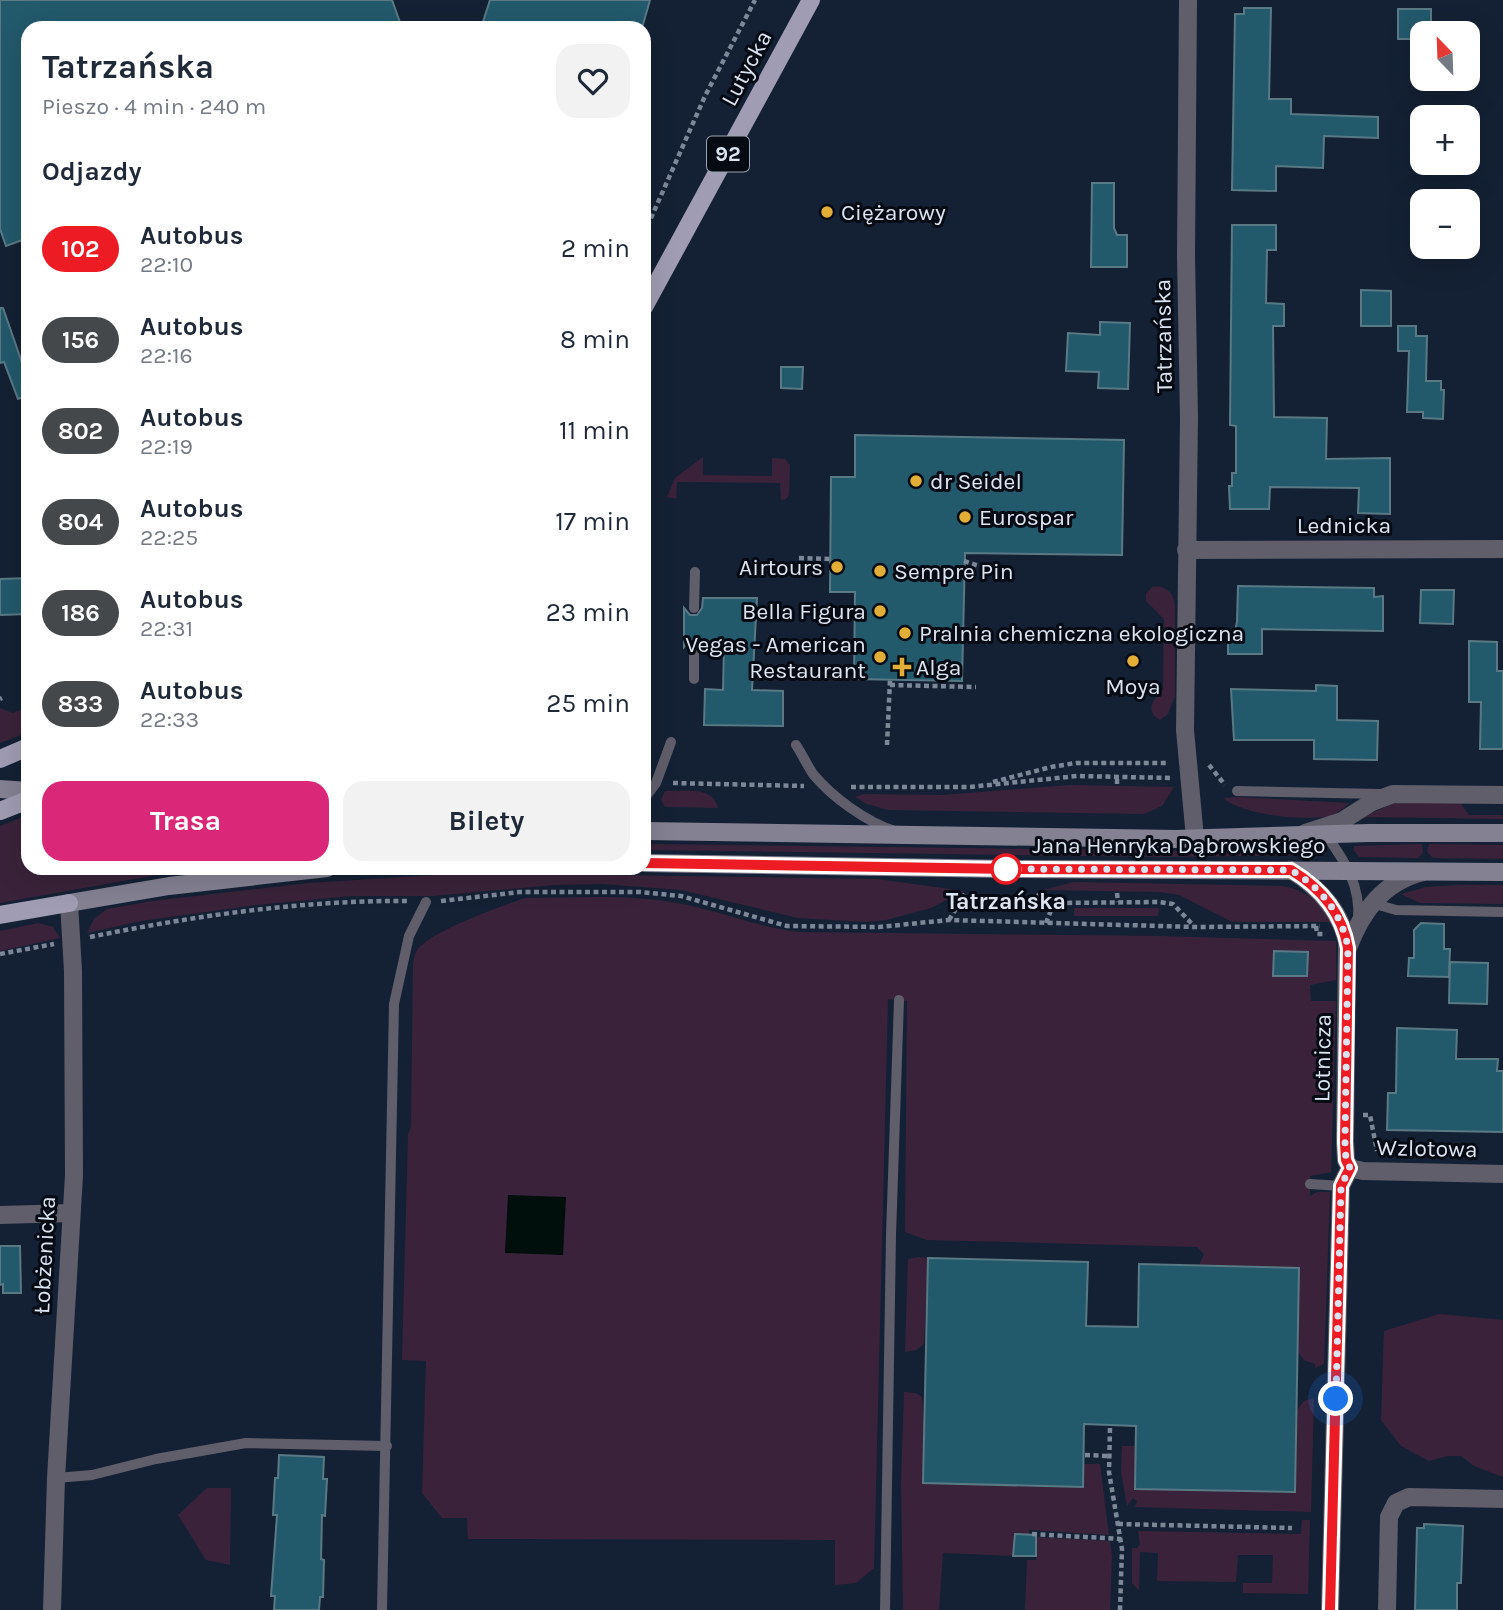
<!DOCTYPE html>
<html lang="pl">
<meta charset="utf-8">
<style>
:root{--surface:#fff;--page:#f2f2f3;--text:#1f2937;--muted:#747a83;--accent:#db2777}
body{margin:0;font-family:Karla,sans-serif;background:var(--page);color:var(--text);height:100vh;display:flex;flex-direction:column;font-size:26px;white-space:nowrap}
*{box-sizing:border-box;margin:0}
p{font-size:23px;color:var(--muted)}
.icon{flex:none;width:38px;height:38px;fill:none;stroke:currentColor;stroke-width:2;stroke-linecap:round;stroke-linejoin:round}
.map{position:relative;flex:1;overflow:hidden}
.details{position:absolute;left:21px;top:21px;width:630px;height:854px;display:flex;flex-direction:column;background:var(--surface);border-radius:21px;box-shadow:0 7px 28px #0002}
.details>*{flex:none}
.badge{padding:0 14px;border-radius:23px;font-size:24px;line-height:46px}
.needle{width:46px;rotate:337deg}
.tools{position:absolute;left:1410px;top:21px;display:grid;gap:14px}
.tools a{display:grid;place-items:center;width:70px;height:70px;border-radius:14px;background:var(--surface);box-shadow:0 7px 28px #0002;font-size:35px}
.you{position:absolute;width:35px;height:35px;margin:-18px;border:5px solid #fff;border-radius:50%;background:#1a73e8;box-shadow:0 0 0 10px #1a73e833}
.map>.badge{position:absolute;translate:-50% -50%;box-shadow:0 0 0 4px #fff}
h2{padding:0 21px;font-size:26px;line-height:63px}
.round{display:grid;place-items:center;flex:none;width:74px;height:74px;border-radius:21px;background:var(--page)}
.headline{display:flex;align-items:center;justify-content:space-between;height:119px;padding:0 21px}
h1{font-size:33px;font-weight:700;line-height:52px}
.action{display:flex;gap:14px;margin-top:auto;padding:14px 21px}
.action a{flex:1;height:80px;border-radius:21px;background:var(--accent);color:#fff;font-size:28px;font-weight:700;line-height:80px;text-align:center}
.action a+a{background:var(--page);color:var(--text)}
ul{padding:0;list-style:none}
li{display:flex;align-items:center;gap:21px;height:91px;padding:0 21px}
li div{flex:1}
li b{display:block;font-size:26px}
li em{font-style:normal}
li .badge{min-width:77px;font-weight:700;text-align:center}
.map>svg:first-child{display:block}
</style>
<div class="map">
<svg width="1503" height="1610" viewBox="0 0 1503 1610">
<rect width="100%" height="100%" fill="#142134"/>
<g fill="#3a233a">
<path d="M 703,457 L 703,475 L 772,476 L 772,458 L 785,459 L 790,465 L 789,495 L 786,499 L 781,500 L 780,483 L 677,482 L 676,499 L 667,497 L 675,478 Z"/>
<path d="M 1152,587 C 1165,584 1174,593 1175,605 L 1175,696 L 1168,714 L 1160,720 C 1144,711 1154,699 1163,689 L 1164,619 L 1146,601 L 1146,594 Z"/>
<path d="M 28,707 L 28,732 L 0,743 L 0,708 L 13,713 Z"/>
<path d="M 1070,785 L 1174,787 L 1162,806 L 1144,814 L 888,810 L 867,804 L 855,797 L 863,794 L 943,795 Z"/>
<path d="M 665,791 C 684,792 713,785 718,808 L 665,807 L 661,800 Z"/>
<path d="M 1237,797 L 1349,803 C 1343,809 1335,815 1326,817 C 1300,820 1243,815 1223,798 Z"/>
<path d="M 1459,801 L 1469,815 L 1503,815 L 1503,819 L 1363,817 L 1397,802 Z"/>
<path d="M 28,815 L 28,868 L 196,868 L 0,903 L 0,826 Z"/>
<path d="M 644,844 L 1194,851 L 1323,847 L 1325,852 L 1324,855 L 1162,857 L 644,850 Z"/>
<path d="M 1422,844 L 1423,853 L 1418,858 L 1359,857 L 1354,850 L 1354,846 Z"/>
<path d="M 1429,844 L 1503,845 L 1503,859 L 1433,858 L 1427,852 Z"/>
<path d="M 466,873 L 877,879 L 964,891 L 931,908 L 886,920 L 866,922 L 798,918 L 681,890 L 602,884 L 555,885 L 432,896 L 351,896 L 256,905 L 141,921 L 87,933 L 94,919 L 107,909 L 152,901 L 309,883 Z"/>
<path d="M 1074,882 L 1282,886 C 1306,890 1319,901 1331,922 L 1232,922 L 1179,895 L 1159,892 L 1043,890 Z"/>
<path d="M 1456,885 L 1503,885 L 1503,904 L 1420,903 L 1401,894 L 1426,887 Z"/>
<path d="M 525,898 C 575,898 628,894 677,903 C 718,910 757,927 798,932 L 1159,936 L 1336,941 L 1336,980 L 1310,985 L 1311,1001 L 1336,1001 L 1331,1172 L 1310,1176 L 1310,1196 L 1317,1192 L 1330,1192 L 1324,1364 L 1315,1368 L 1315,1364 L 1304,1360 L 1298,1352 L 1299,1268 L 1199,1265 L 1204,1254 L 1197,1247 L 927,1240 L 905,1232 L 907,1001 L 888,999 L 874,1568 L 856,1583 L 835,1585 L 835,1540 L 468,1539 L 467,1518 L 442,1518 L 422,1493 L 426,1361 L 402,1360 L 408,1135 L 411,1126 L 413,965 C 414,957 415,950 422,945 C 439,929 501,906 525,898 Z"/>
<path d="M 1074,908 L 1159,908 L 1158,916 L 1074,916 Z"/>
<path d="M 38,923 L 53,927 L 60,938 L 0,951 L 0,931 Z"/>
<path d="M 919,1257 L 928,1258 L 924,1344 L 916,1350 L 905,1352 L 908,1259 Z"/>
<path d="M 1439,1314 L 1503,1320 L 1503,1477 L 1474,1466 L 1461,1456 L 1447,1456 L 1429,1461 L 1401,1446 L 1381,1420 L 1384,1331 Z"/>
<path d="M 904,1392 L 916,1393 L 922,1397 L 924,1423 L 1083,1464 L 1100,1464 L 1109,1535 L 1029,1530 L 1029,1535 L 1015,1534 L 1013,1556 L 943,1553 L 939,1610 L 903,1610 L 901,1482 Z"/>
<path d="M 1314,1398 L 1311,1512 L 1135,1507 L 1137,1501 L 1133,1498 L 1127,1506 L 1121,1471 L 1122,1446 L 1136,1446 L 1135,1489 L 1294,1492 L 1297,1410 L 1304,1401 Z"/>
<path d="M 207,1488 L 231,1488 L 230,1565 L 206,1560 L 178,1515 Z"/>
<path d="M 1302,1520 L 1310,1520 L 1308,1594 L 1243,1593 L 1243,1583 L 1272,1583 L 1273,1555 L 1238,1555 L 1236,1582 L 1157,1581 L 1158,1553 L 1140,1552 L 1139,1590 L 1132,1583 L 1132,1548 L 1137,1548 L 1140,1544 L 1138,1531 L 1301,1534 Z"/>
<path d="M 1036,1537 L 1110,1541 L 1112,1556 L 1110,1610 L 1025,1610 L 1027,1560 L 1036,1560 Z"/>
</g>
<path fill="#000e0c" d="M 508,1195 L 566,1197 L 563,1255 L 505,1253 Z"/>
<g fill="#22596b" stroke="#597985" stroke-width="2">
<path d="M 0,0 L 392,0 L 402,28 L 28,28 L 28,238 L 6,246 L 0,229 Z"/>
<path d="M 490,0 L 650,0 L 642,28 L 481,28 Z"/>
<path d="M 1244,8 L 1271,8 L 1269,99 L 1291,99 L 1291,114 L 1378,117 L 1378,138 L 1324,136 L 1323,168 L 1276,166 L 1276,191 L 1232,190 L 1235,14 L 1244,14 Z"/>
<path d="M 1398,9 L 1431,9 L 1431,33 L 1423,33 L 1423,39 L 1398,39 Z"/>
<path d="M 1092,183 L 1114,183 L 1114,228 L 1117,235 L 1127,235 L 1127,267 L 1091,267 Z"/>
<path d="M 1232,225 L 1276,225 L 1276,250 L 1267,250 L 1266,303 L 1284,304 L 1284,326 L 1273,326 L 1274,417 L 1327,418 L 1326,459 L 1390,458 L 1390,514 L 1358,513 L 1359,488 L 1270,487 L 1269,509 L 1230,509 L 1229,486 L 1232,486 L 1232,473 L 1236,473 L 1236,426 L 1230,425 Z"/>
<path d="M 1361,290 L 1391,291 L 1391,326 L 1361,326 Z"/>
<path d="M 0,308 L 3,308 L 28,380 L 28,395 L 18,399 L 4,362 L 0,363 Z"/>
<path d="M 1100,322 L 1130,323 L 1128,389 L 1098,388 L 1099,372 L 1066,371 L 1068,333 L 1100,335 Z"/>
<path d="M 1398,326 L 1416,326 L 1416,336 L 1427,336 L 1426,381 L 1441,381 L 1441,390 L 1444,390 L 1443,419 L 1423,418 L 1423,412 L 1407,412 L 1409,351 L 1398,351 Z"/>
<path d="M 781,367 L 803,367 L 802,389 L 781,388 Z"/>
<path d="M 855,435 L 1124,440 L 1122,555 L 965,553 L 962,681 L 854,679 L 855,592 L 830,592 L 831,477 L 855,477 Z"/>
<path d="M 28,578 L 28,614 L 0,615 L 0,579 Z"/>
<path d="M 1238,586 L 1374,588 L 1374,597 L 1383,596 L 1383,631 L 1262,629 L 1262,654 L 1228,654 L 1228,632 L 1235,631 L 1237,622 Z"/>
<path d="M 1421,590 L 1454,590 L 1453,624 L 1420,623 Z"/>
<path d="M 703,598 L 757,598 L 752,690 L 783,691 L 783,726 L 704,725 L 705,689 L 723,690 L 724,648 L 702,647 L 700,643 L 695,639 L 690,641 L 684,647 L 684,608 L 690,615 L 697,615 L 702,608 Z"/>
<path d="M 1469,641 L 1497,642 L 1497,671 L 1503,671 L 1503,749 L 1480,749 L 1481,702 L 1469,702 Z"/>
<path d="M 1316,685 L 1337,686 L 1337,720 L 1378,721 L 1377,760 L 1314,759 L 1314,740 L 1234,740 L 1231,689 L 1316,691 Z"/>
<path d="M 1421,923 L 1444,924 L 1444,949 L 1450,949 L 1449,977 L 1408,976 L 1409,958 L 1414,958 L 1414,930 Z"/>
<path d="M 1274,951 L 1308,952 L 1307,976 L 1273,976 Z"/>
<path d="M 1450,962 L 1488,963 L 1487,1004 L 1449,1003 Z"/>
<path d="M 1397,1028 L 1457,1030 L 1456,1059 L 1498,1059 L 1497,1071 L 1503,1071 L 1503,1132 L 1387,1130 L 1388,1093 L 1396,1093 Z"/>
<path d="M 0,1246 L 20,1246 L 21,1293 L 3,1293 L 3,1284 L 0,1285 Z"/>
<path d="M 928,1258 L 1088,1262 L 1086,1326 L 1138,1327 L 1139,1264 L 1299,1268 L 1295,1492 L 1135,1489 L 1136,1426 L 1084,1424 L 1083,1487 L 923,1483 Z"/>
<path d="M 279,1455 L 324,1457 L 323,1479 L 327,1479 L 325,1516 L 322,1515 L 321,1559 L 324,1560 L 323,1597 L 320,1597 L 319,1610 L 274,1610 L 275,1596 L 271,1596 L 277,1515 L 273,1515 L 275,1478 L 278,1478 Z"/>
<path d="M 1424,1524 L 1463,1526 L 1461,1583 L 1457,1583 L 1457,1610 L 1415,1610 L 1417,1528 L 1424,1528 Z"/>
<path d="M 1015,1534 L 1036,1535 L 1036,1556 L 1013,1556 Z"/>
</g>
<g fill="none" stroke-linecap="round" stroke-linejoin="round">
<g stroke="#7c8797" stroke-width="4.5" stroke-dasharray="5 3.5" stroke-linecap="butt">
<path d="M 644,234 L 705,96 L 755,0"/>
<path d="M 799,558 L 830,559"/>
<path d="M 964,561 L 979,566"/>
<path d="M 890,685 L 976,687"/>
<path d="M 0,699 L 2,698"/>
<path d="M 887,745 L 890,680"/>
<path d="M 1209,765 L 1225,785"/>
<path d="M 993,782 L 1051,767 L 1076,763 L 1168,763"/>
<path d="M 673,783 L 804,786"/>
<path d="M 1117,784 L 1117,777"/>
<path d="M 851,787 L 969,787 L 1077,776 L 1171,778"/>
<path d="M 1117,893 L 1118,902"/>
<path d="M 1036,895 L 1053,905"/>
<path d="M 441,901 L 520,892 L 640,892 L 681,896 L 787,926 L 879,927 L 949,920 L 1195,927 L 1320,926"/>
<path d="M 949,920 L 965,894"/>
<path d="M 1046,923 L 1053,905 L 1057,903 L 1159,902 L 1173,904 L 1194,926"/>
<path d="M 1316,926 L 1317,934 L 1326,934"/>
<path d="M 90,937 C 194,916 302,900 408,901"/>
<path d="M 0,954 L 54,944"/>
<path d="M 1363,1115 L 1370,1115 L 1377,1151"/>
<path d="M 1110,1428 L 1109,1472 L 1122,1549 L 1120,1610"/>
<path d="M 1085,1455 L 1110,1456"/>
<path d="M 1118,1524 L 1292,1528"/>
<path d="M 1032,1534 L 1121,1539"/>
</g>
<g stroke="#605e6a" stroke-width="10">
<path d="M 694,608 L 695,572"/>
<path d="M 694,679 L 694,647"/>
<path d="M 796,745 C 802,754 807,765 813,774 C 832,797 866,822 895,831"/>
<path d="M 1237,791 L 1381,794"/>
<path d="M 644,799 L 656,783 L 671,742"/>
<path d="M 1326,835 C 1345,861 1361,886 1358,920"/>
<path d="M 1372,903 L 1396,910 L 1503,912"/>
<path d="M 1310,1184 L 1341,1186"/>
<path d="M 56,1478 L 92,1475 L 156,1459 L 246,1443 L 387,1446"/>
<path d="M 382,1610 L 394,1004 L 409,936 L 426,902"/>
<path d="M 885,1610 L 891,1235 L 899,1000"/>
</g>
<g stroke="#605e6a" stroke-width="18">
<path d="M 1188,0 L 1186,256 L 1189,418 L 1185,730 L 1195,838"/>
<path d="M 1186,550 L 1503,549"/>
<path d="M 1305,833 L 1342,821 L 1372,802 L 1393,794 L 1503,795"/>
<path d="M 1291,870 C 1318,887 1340,910 1347,942 L 1345,1142 L 1346,1160 L 1350,1168"/>
<path d="M 1348,948 C 1362,911 1383,882 1423,872"/>
<path d="M 1350,1168 L 1363,1171 L 1503,1174"/>
<path d="M 0,1215 L 71,1213"/>
<path d="M 52,1610 L 56,1478 L 74,1175 L 73,971 L 69,903"/>
<path d="M 1330,1610 L 1341,1186 L 1350,1168"/>
<path d="M 1387,1610 L 1389,1517 L 1396,1503 L 1409,1497 L 1503,1499"/>
</g>
<g stroke="#848193" stroke-width="18">
<path d="M 0,789 L 28,791"/>
<path d="M 644,831 L 1176,839 L 1368,833 L 1503,833"/>
<path d="M 644,863 L 1010,869 L 1503,872"/>
<path d="M 69,903 L 169,886 L 327,868"/>
</g>
<g stroke="#9f9cb3" stroke-width="18">
<path d="M 644,307 L 811,0"/>
<path d="M 0,759 L 28,747"/>
<path d="M 0,811 L 28,800"/>
<path d="M 0,915 L 69,903"/>
</g>
</g>
<g fill="none" stroke-linecap="round" stroke-linejoin="round">
<g stroke="#fff" stroke-width="16">
<path id="line" d="M 644,863 L 1010,869 L 1291,870 C 1321,888 1342,913 1348,948 L 1345,1142 L 1346,1160 L 1350,1168 L 1341,1186 L 1330,1610"/>
</g>
<use href="#line" stroke="#ed1c24" stroke-width="10"/>
<path stroke="#dbe4f1" stroke-width="7" stroke-dasharray="0 12.6" d="M 1006,869 L 1291,870 C 1321,888 1342,913 1348,948 L 1345,1142 L 1346,1160 L 1350,1168 L 1341,1186 L 1336,1399"/>
</g>
<g fill="#e3ae35" stroke="#060b13" stroke-width="2.5">
<circle cx="827" cy="212" r="7"/>
<circle cx="916" cy="481" r="7"/>
<circle cx="965" cy="517" r="7"/>
<circle cx="837" cy="567" r="7"/>
<circle cx="880" cy="571" r="7"/>
<circle cx="880" cy="611" r="7"/>
<circle cx="905" cy="633" r="7"/>
<circle cx="880" cy="657" r="7"/>
<circle cx="1133" cy="661" r="7"/>
<path d="M898.5 656.5h7v7h7v7h-7v7h-7v-7h-7v-7h7z"/>
</g>
<circle fill="#fff" stroke="#ed1c24" stroke-width="3.5" cx="1006" cy="869" r="14"/>
<g text-anchor="middle" stroke-width="6" stroke-linejoin="round" paint-order="stroke">
<rect fill="#060b13" stroke="#9ba3ae" stroke-width="2" x="707" y="136.5" width="42" height="35" rx="5"/>
<g font-size="21" font-weight="bold" fill="#dbe4f1">
<text x="728" y="161">92</text>
</g>
<g font-size="23" fill="#dbe4f1" stroke="#060b13">
<text transform="translate(746 68) rotate(-62)" y="8">Lutycka</text>
<text transform="translate(1163 336) rotate(-91)" y="8">Tatrzańska</text>
<text x="1344" y="533">Lednicka</text>
<text x="1179" y="853">Jana Henryka Dąbrowskiego</text>
<text transform="translate(1322 1058) rotate(-89)" y="8">Lotnicza</text>
<text transform="translate(1427 1148) rotate(1)" y="8">Wzlotowa</text>
<text transform="translate(44 1255) rotate(-87)" y="8">Łobżenicka</text>
</g>
<g font-size="23" fill="#dbe4f1" stroke="#060b13" text-anchor="start">
<text x="841" y="220">Ciężarowy</text>
<text x="930" y="489">dr Seidel</text>
<text x="979" y="525">Eurospar</text>
<text x="823" y="575" text-anchor="end">Airtours</text>
<text x="894" y="579">Sempre Pin</text>
<text x="866" y="619" text-anchor="end">Bella Figura</text>
<text x="919" y="641">Pralnia chemiczna ekologiczna</text>
<text x="866" y="652" text-anchor="end">Vegas - American<tspan x="866" dy="26">Restaurant</tspan></text>
<text x="916" y="675">Alga</text>
<text x="1133" y="694" text-anchor="middle">Moya</text>
</g>
<g font-size="23" font-weight="bold" fill="#dbe4f1" stroke="#060b13">
<text x="1006" y="909">Tatrzańska</text>
</g>
</g>
</svg>
<div class="tools">
<a><svg class="needle" viewBox="-14 -14 28 28"><path d="M0-13l5 13h-10z" fill="#e53935"/><path d="M0 13l5-13h-10z" fill="#747a83"/></svg></a>
<a>+</a>
<a>−</a>
</div>
<div class="you" style="left:1336px;top:1399px"></div>
<section class="details">
<div class="headline"><div><h1>Tatrzańska</h1><p>Pieszo · 4 min · 240 m</p></div><a class="round"><svg class="icon" aria-label="heart" viewBox="0 0 24 24"><path d="M12 20l-8-8c-3-5 5-10 8-4 3-6 11-1 8 4z"/></svg></a></div>
<h2>Odjazdy</h2>
<ul>
<li><span class="badge" style="background:#ed1c24;color:#fff">102</span><div><b>Autobus</b><p>22:10</p></div><em>2 min</em></li>
<li><span class="badge" style="background:#45484a;color:#fff">156</span><div><b>Autobus</b><p>22:16</p></div><em>8 min</em></li>
<li><span class="badge" style="background:#45484a;color:#fff">802</span><div><b>Autobus</b><p>22:19</p></div><em>11 min</em></li>
<li><span class="badge" style="background:#45484a;color:#fff">804</span><div><b>Autobus</b><p>22:25</p></div><em>17 min</em></li>
<li><span class="badge" style="background:#45484a;color:#fff">186</span><div><b>Autobus</b><p>22:31</p></div><em>23 min</em></li>
<li><span class="badge" style="background:#45484a;color:#fff">833</span><div><b>Autobus</b><p>22:33</p></div><em>25 min</em></li>
</ul>
<div class="action"><a>Trasa</a><a>Bilety</a></div>
</section>
</div>
